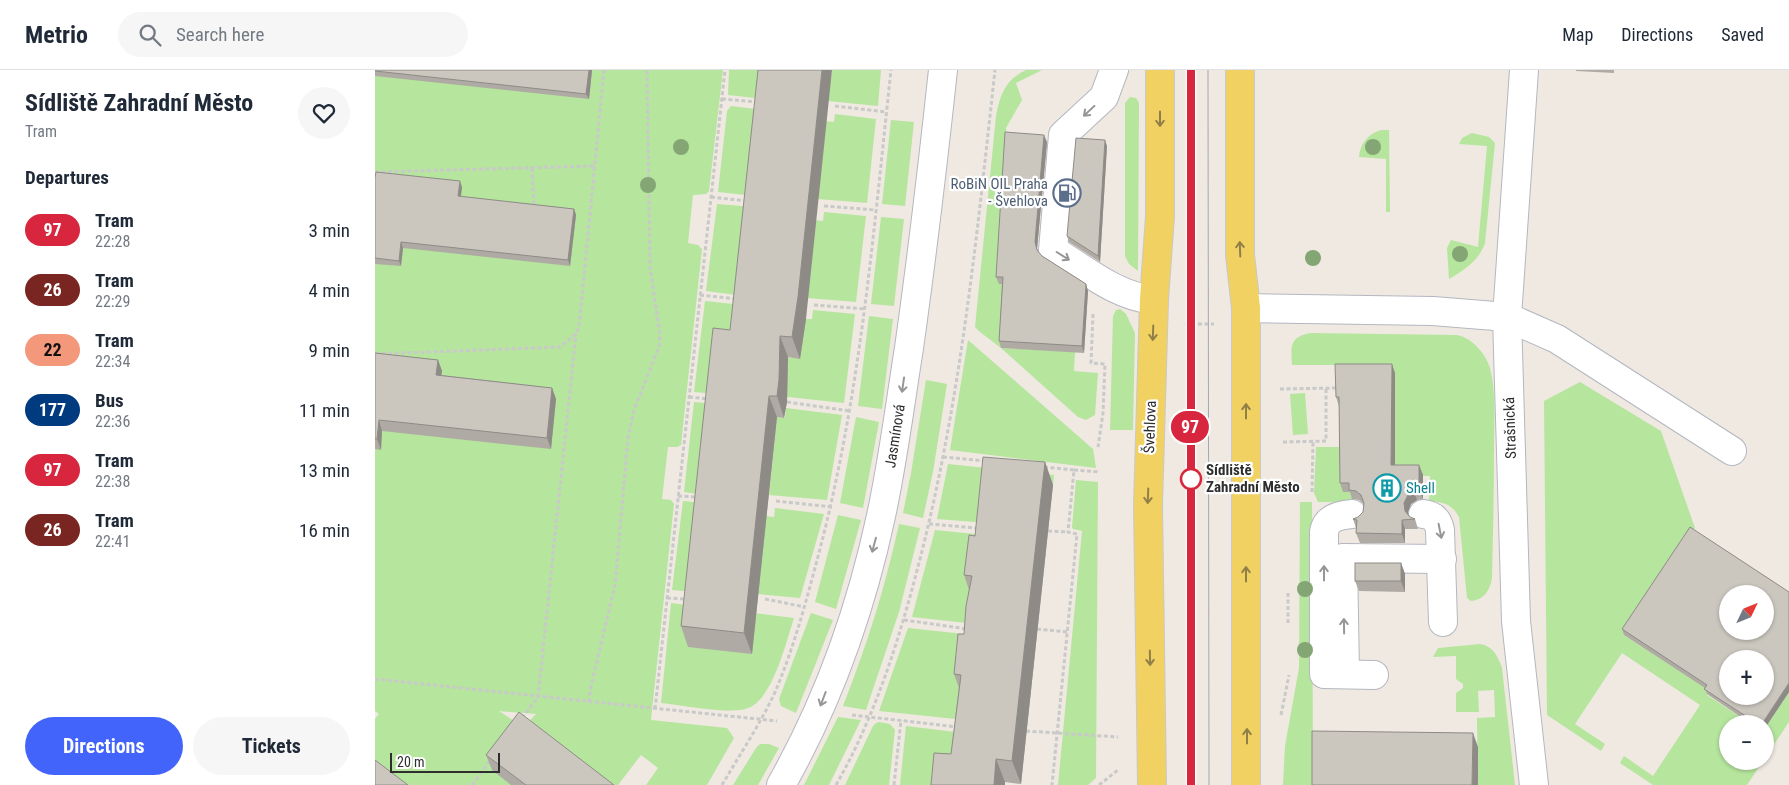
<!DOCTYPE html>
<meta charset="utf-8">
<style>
:root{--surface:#fff;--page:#f6f6f7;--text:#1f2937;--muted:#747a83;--line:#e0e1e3;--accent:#4264fb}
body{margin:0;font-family:"Roboto Condensed",sans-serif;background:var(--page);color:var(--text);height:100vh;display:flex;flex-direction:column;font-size:19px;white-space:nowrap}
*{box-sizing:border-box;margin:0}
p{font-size:16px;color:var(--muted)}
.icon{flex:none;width:28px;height:28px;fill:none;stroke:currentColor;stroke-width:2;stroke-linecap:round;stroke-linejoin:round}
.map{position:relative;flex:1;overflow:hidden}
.sheet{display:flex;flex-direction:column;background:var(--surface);width:375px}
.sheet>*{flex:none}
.badge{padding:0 10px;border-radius:16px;font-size:18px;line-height:32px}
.needle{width:32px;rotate:47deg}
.buttons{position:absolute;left:1344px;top:515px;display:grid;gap:10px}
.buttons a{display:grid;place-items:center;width:55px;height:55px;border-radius:50%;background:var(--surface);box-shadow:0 1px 4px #0004;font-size:25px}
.scale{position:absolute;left:15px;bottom:12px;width:110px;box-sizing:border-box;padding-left:5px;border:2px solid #2e2e2e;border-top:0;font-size:14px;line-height:18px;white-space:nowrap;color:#2e2e2e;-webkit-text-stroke:4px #fff;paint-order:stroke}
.map>.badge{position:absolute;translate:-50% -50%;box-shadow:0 0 0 2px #fff}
h2{padding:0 25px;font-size:19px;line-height:45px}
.round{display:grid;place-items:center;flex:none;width:52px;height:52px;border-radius:26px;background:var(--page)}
.head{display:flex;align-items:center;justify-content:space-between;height:85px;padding:0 25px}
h1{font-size:24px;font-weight:700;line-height:38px}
.primary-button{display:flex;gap:10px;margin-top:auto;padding:10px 25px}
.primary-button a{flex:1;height:58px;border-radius:30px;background:var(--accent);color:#fff;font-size:20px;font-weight:700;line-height:58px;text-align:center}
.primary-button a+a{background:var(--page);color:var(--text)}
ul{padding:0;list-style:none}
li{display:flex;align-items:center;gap:15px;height:60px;padding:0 25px}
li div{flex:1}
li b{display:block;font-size:19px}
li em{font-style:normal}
li .badge{min-width:55px;font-weight:700;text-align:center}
header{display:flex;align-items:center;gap:30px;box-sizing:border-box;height:70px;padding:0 25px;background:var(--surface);border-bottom:1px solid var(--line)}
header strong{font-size:24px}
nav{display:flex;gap:28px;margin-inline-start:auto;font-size:18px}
.search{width:350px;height:45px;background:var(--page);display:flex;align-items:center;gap:12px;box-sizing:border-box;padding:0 18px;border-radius:28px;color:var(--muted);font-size:19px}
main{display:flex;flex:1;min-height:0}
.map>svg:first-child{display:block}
</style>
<header>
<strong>Metrio</strong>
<div class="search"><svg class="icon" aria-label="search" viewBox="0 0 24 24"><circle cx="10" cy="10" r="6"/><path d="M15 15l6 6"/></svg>Search here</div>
<nav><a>Map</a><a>Directions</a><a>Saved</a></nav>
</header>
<main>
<section class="sheet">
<div class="head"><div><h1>Sídliště Zahradní Město</h1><p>Tram</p></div><a class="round"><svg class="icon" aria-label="heart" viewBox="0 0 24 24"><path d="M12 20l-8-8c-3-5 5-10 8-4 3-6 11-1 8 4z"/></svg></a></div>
<h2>Departures</h2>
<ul>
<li><span class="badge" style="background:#d7263d;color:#fff">97</span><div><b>Tram</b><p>22:28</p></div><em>3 min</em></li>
<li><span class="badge" style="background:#792522;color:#fff">26</span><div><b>Tram</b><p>22:29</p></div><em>4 min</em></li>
<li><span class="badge" style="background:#f3987b;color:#111">22</span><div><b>Tram</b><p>22:34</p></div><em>9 min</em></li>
<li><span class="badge" style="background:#003b80;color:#fff">177</span><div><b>Bus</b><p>22:36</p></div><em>11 min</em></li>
<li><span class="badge" style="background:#d7263d;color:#fff">97</span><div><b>Tram</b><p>22:38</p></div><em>13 min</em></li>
<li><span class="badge" style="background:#792522;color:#fff">26</span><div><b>Tram</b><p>22:41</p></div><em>16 min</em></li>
</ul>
<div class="primary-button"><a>Directions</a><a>Tickets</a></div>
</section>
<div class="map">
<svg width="1414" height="715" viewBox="0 0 1414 715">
<rect width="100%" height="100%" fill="#efe9e1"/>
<g fill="#b6e59e" fill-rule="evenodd">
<path d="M 0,0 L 348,0 L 334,121 L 331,124 L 318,125 L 313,173 L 323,175 L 327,179 L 306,375 L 302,377 L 293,377 L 287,429 L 296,430 L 299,434 L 276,650 L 352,658 L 359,668 L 332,715 L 271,715 L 283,698 L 266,685 L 243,715 L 19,715 L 0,701 L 0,649 L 4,644 L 0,641 ZM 124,641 L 161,644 L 148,657 Z"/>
<path d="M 354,0 L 393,0 L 390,29 L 353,25 Z"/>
<path d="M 457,0 L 506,0 L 503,36 L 453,31 Z"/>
<path d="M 651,0 L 667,0 L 641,13 L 647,30 L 631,58 L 633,69 L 624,214 L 630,214 L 627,278 L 700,282 L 699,301 L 723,303 L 720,345 L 711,350 L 703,347 L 626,278 L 605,262 L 600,257 L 621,46 C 625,25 630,10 651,0 Z"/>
<path d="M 755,27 L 761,28 L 764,33 L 763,201 L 754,194 L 750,186 L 750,33 Z"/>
<path d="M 356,36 L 389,40 L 380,126 L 343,122 L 352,41 Z"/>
<path d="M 460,44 L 501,49 L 492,133 L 443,129 L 451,51 L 459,52 Z"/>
<path d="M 516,50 L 539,52 L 530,136 L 507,134 Z"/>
<path d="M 1006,60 L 1014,60 L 1015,142 L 1011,142 L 1011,89 L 984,87 C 985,74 993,64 1006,60 Z"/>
<path d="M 1097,63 L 1114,67 L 1120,73 L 1110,173 C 1104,191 1089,200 1074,209 L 1072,178 L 1076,170 L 1103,177 L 1112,76 L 1084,74 L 1087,68 Z"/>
<path d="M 342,134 L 379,137 L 369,226 L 331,221 Z"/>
<path d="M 449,142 L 491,146 L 481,232 L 432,228 L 440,150 L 448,151 Z"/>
<path d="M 506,147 L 529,149 L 519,236 L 496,234 Z"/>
<path d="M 330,231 L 368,235 L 341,324 L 319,322 Z"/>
<path d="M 745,239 L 751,244 L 760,263 L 758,360 L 735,360 L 738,246 L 741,240 Z"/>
<path d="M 438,240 L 480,244 L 469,333 L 404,326 L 409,287 L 425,288 L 430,249 L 437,249 Z"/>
<path d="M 494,246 L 518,249 L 507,339 L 483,336 Z"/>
<path d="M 936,263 L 1082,265 C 1098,268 1113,286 1116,302 C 1121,325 1119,355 1119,379 C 1119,422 1118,465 1117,508 C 1115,520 1109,530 1096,531 L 1092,528 L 1084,447 C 1077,434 1068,432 1054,431 L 1055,406 L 977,405 L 977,432 L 943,432 L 939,423 L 941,377 L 1020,377 L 964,295 L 917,295 C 916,276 914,267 936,263 Z"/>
<path d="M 593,270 L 718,379 L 721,398 L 575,380 Z"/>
<path d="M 551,310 L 572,314 L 558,402 L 548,448 L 528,443 L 536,403 Z"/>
<path d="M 1205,312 L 1286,361 L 1320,458 L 1249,565 L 1334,620 L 1332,625 L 1376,654 L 1352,654 L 1352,691 L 1388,691 L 1372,715 L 1278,715 L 1245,693 L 1249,686 L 1278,706 L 1325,635 L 1247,583 L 1200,654 L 1230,674 L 1226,681 L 1172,645 L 1169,331 Z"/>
<path d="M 930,323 L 933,364 L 918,365 L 915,324 Z"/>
<path d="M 319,332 L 340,334 L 330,425 L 309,422 Z"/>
<path d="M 411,338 L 467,345 L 452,430 L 394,425 L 402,347 L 410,348 Z"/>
<path d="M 481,347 L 504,352 L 488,438 L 465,433 Z"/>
<path d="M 573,394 L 679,405 L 678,415 L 616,410 L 612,453 L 562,449 Z"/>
<path d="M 701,410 L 723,412 L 721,708 L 713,715 L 683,715 L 707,461 L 698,459 L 697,457 Z"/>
<path d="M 308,431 L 329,433 L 320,522 L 297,520 Z"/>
<path d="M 925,432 L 937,432 L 938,715 L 908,715 L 910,676 L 924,598 Z"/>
<path d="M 400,438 L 449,444 L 425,528 L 383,524 L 391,446 L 399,447 Z"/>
<path d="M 463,445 L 486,450 L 461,539 L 440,532 Z"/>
<path d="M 524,454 L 545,458 L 524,542 L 491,640 L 468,636 C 492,575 510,518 524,454 Z"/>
<path d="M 560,460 L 610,465 L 601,554 L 537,547 Z"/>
<path d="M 296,533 L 419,548 C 411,572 398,629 373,638 C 355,645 307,635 286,633 Z"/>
<path d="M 436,543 L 458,550 L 421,643 L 406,636 L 404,629 Z"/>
<path d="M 533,558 L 599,565 L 590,650 L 504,641 Z"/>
<path d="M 1105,574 C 1118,576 1123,586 1127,598 L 1140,715 L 1103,715 L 1102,648 L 1120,647 L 1119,620 L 1103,621 L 1104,642 L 1081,642 L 1081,623 L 1088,618 L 1088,614 L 1081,609 L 1081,586 L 1058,587 L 1063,578 Z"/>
<path d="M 1414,622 L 1414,652 L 1390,688 L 1390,658 Z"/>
<path d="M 463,647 L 486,650 L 454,715 L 429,715 Z"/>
<path d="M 504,652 L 515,654 L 520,660 L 514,715 L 470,715 L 498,656 L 501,653 Z"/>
<path d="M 531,656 L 589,663 L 567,715 L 525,715 Z"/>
<path d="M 385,674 L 394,674 L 404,678 L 383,715 L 358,715 L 381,678 Z"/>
</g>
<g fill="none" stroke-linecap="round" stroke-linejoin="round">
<g stroke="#b4b7c1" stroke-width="30">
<g id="minor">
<path d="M 739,0 L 729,27 L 688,65 L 678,180 C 708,198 742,227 779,230"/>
<path d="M 1149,0 L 1132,247 L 1141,551 L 1159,715"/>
<path d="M 871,238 L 1058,241 L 1132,247 L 1182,269 L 1357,381"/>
<path d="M 977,444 C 964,445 951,448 949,462 L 949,604 L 999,605"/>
<path d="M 1048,444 C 1058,445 1063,450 1065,460 L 1068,552"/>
<path d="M 970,604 L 968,488 L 1067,489"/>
<path d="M 406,715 C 453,632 486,539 506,446 C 518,391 525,334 534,278 C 547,186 558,93 568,0"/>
</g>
</g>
<g stroke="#c9c9c9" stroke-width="30">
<g id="major">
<path d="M 865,0 L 865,185 L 871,238 L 871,715"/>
<path d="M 777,715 L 773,435 L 779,230 L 785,146 L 785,0"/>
</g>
</g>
<g stroke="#c9c9c9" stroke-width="3" stroke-dasharray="4 2.5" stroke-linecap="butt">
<path d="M 347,29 L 383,32"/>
<path d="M 460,36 L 511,42"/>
<path d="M 157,98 L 159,137"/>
<path d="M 0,102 L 219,96"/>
<path d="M 336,127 L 372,131"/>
<path d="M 449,136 L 500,140"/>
<path d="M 325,225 L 362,229"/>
<path d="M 439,235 L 490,239"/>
<path d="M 718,244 L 716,293 L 730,294 L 728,343 L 723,377"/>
<path d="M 810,254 L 839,254"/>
<path d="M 0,284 L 185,277 L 201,264 L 204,257 L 229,0"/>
<path d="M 905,319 L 963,318"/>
<path d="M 314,327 L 333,329"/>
<path d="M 412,332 L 475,341"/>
<path d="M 908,372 L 951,371 L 951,318"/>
<path d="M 568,387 L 611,391"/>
<path d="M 669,397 L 699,400 L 693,462 L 702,464 L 677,715"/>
<path d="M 699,400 L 725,402"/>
<path d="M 937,422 L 938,372"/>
<path d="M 303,426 L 322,427"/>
<path d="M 401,431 L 457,437"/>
<path d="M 554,454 L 603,458"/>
<path d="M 673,461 L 693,462"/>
<path d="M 913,523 L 913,554"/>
<path d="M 292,528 L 311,529"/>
<path d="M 390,529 L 430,537"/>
<path d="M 529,550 L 593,559"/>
<path d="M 662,559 L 692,562"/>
<path d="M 0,609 L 402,651"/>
<path d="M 214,632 L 215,621 L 240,515 L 253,368 L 259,340 L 284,277 L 285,265 L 275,197 L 272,0"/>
<path d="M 280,639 L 350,0"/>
<path d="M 477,645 L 583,657"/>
<path d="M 906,645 L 914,605"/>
<path d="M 147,648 L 163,627 L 201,264"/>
<path d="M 651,661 L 743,667"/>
<path d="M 97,715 L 116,689"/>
<path d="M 347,715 C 365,684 386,653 401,620 C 418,579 430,536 441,494 C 485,332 498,166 516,0"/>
<path d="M 461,715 C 501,645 525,567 545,489 C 586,329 602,164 620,0"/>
<path d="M 519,715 L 526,650"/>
<path d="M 724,715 L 743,700"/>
</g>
<use href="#minor" stroke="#fff" stroke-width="28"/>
<use href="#major" stroke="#f2d163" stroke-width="28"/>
<g stroke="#a3a6b8" stroke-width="1">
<path d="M 816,0 L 816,715"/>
<path d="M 833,0 L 834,715"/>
</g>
</g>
<g fill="#84a574">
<circle cx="306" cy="77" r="8"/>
<circle cx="998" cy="77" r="8"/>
<circle cx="273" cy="115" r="8"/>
<circle cx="1085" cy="184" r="8"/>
<circle cx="938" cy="188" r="8"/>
<circle cx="930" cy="519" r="8"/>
<circle cx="930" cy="580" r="8"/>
</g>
<g fill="#afaba4">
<path d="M 0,0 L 217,0 L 214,29 L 0,6 Z"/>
<path d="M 1201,0 L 1239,0 L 1239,3 L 1201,1 Z"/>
<path d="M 672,72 L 662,179 L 663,182 L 667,186 L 711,214 L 713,221 L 709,283 L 626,278 L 624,271 L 627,214 L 624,214 L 621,207 Z"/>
<path d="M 732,76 L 725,192 L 694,172 L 692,166 Z"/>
<path d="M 0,108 L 87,117 L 86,127 L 199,139 L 201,145 L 195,196 L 28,178 L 26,196 L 0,194 Z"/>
<path d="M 431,249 L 425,289 L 413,287 L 412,332 L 409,348 L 402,347 L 377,584 L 313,577 L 306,556 L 355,260 Z"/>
<path d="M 0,283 L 63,290 L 67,301 L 66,305 L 177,318 L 181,329 L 176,379 L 7,361 L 6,380 L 0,379 Z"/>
<path d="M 1020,303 L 1020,395 L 1044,395 L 1048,405 L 1048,429 L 1042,430 L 1036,434 L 1033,442 L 1033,444 L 1035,447 L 1040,449 L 1043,459 L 1030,459 L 1030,473 L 985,473 L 981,463 L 981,458 L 978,449 L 983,447 L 988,442 L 989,434 L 984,430 L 977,429 L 975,422 L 968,422 L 965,413 L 964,336 L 961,327 Z"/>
<path d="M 670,392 L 678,415 L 646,714 L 630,712 L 630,715 L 556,715 L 576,684 L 584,618 L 579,604 L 589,564 L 594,520 L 589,505 L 600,466 Z"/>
<path d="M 1026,493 L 1030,504 L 1030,522 L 984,521 L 980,511 Z"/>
<path d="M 1247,559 L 1414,622 L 1390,658 L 1390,654 L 1376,654 L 1332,624 L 1330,618 L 1249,565 Z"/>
<path d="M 111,685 L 239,715 L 136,715 L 117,700 Z"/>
</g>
<g fill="#8e8b86">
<path d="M 214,0 L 217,0 L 214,29 L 211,24 Z"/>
<path d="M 447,0 L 457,0 L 431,249 L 425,289 L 417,267 Z"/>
<path d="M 669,65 L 672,72 L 662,179 L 664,187 L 660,172 Z"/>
<path d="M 730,70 L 732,76 L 725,192 L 723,186 Z"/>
<path d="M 85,111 L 87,117 L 85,132 L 83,126 Z"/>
<path d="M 199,139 L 201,145 L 195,196 L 193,190 Z"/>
<path d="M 26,172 L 28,178 L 26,196 L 24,191 Z"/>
<path d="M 711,214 L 713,221 L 709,283 L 707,276 Z"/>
<path d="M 405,266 L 413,287 L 412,332 L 409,348 L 402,326 Z"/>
<path d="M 63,290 L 67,301 L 65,315 L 61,305 Z"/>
<path d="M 1017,294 L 1020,303 L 1020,404 L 1016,395 Z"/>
<path d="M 177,318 L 181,329 L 176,379 L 172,368 Z"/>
<path d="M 394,326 L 402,347 L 377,584 L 369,563 Z"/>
<path d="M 4,350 L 7,361 L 6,380 L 2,369 Z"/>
<path d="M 670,392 L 678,415 L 646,714 L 637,691 Z"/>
<path d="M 1044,395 L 1048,405 L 1048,429 L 1044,420 Z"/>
<path d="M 1039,421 L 1042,430 L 1036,434 L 1033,442 L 1034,450 L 1030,441 L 1029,433 L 1033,425 Z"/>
<path d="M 1027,450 L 1030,459 L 1030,473 L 1027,464 Z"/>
<path d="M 1026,493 L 1030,504 L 1030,522 L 1026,511 Z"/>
<path d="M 1414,613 L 1414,622 L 1390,658 L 1390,654 L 1387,654 Z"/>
<path d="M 1098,663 L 1103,677 L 1103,715 L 1097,715 Z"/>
<path d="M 621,689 L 630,712 L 630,715 L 619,715 Z"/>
</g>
<g fill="#cbc7bf" stroke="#8e8b86" fill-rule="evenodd">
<path d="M 0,0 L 214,0 L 211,24 L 0,1 Z"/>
<path d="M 383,0 L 447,0 L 423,227 L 417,267 L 405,266 L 404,310 L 402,326 L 394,326 L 369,563 L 306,556 L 338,258 L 355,260 Z"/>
<path d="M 630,62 L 669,65 L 660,172 L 662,180 L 667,186 L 711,214 L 707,276 L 624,271 L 628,207 L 621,207 Z"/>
<path d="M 701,68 L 730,70 L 723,186 L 692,166 Z"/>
<path d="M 1,102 L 85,111 L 83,126 L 199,139 L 193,190 L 26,172 L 24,191 L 0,188 L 0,108 Z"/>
<path d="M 0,283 L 63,290 L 61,305 L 177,318 L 172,368 L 4,350 L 2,369 L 0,369 Z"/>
<path d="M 960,294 L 1017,294 L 1016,395 L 1044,395 L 1044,420 L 1039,421 L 1033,425 L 1029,433 L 1030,441 L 1035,447 L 1040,449 L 1027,450 L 1027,464 L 981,463 L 982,450 L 978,449 L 983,447 L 988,442 L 989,433 L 986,425 L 981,421 L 974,420 L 974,413 L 965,413 L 964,327 L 961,327 Z"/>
<path d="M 608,387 L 670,392 L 637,691 L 621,689 L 619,715 L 556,715 L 559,683 L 576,684 L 586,605 L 579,604 L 583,564 L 589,564 L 591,536 L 597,506 L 589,505 L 594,465 L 600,466 Z"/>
<path d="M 1315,457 L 1414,522 L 1414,613 L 1387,654 L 1383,654 L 1329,619 L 1332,615 L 1247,559 ZM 1352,524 L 1390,524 L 1390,561 L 1352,561 ZM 1352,589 L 1390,589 L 1390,626 L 1352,626 Z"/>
<rect x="980" y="493" width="46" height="18"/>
<path d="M 144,642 L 239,715 L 151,715 L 111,685 Z"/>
<path d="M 937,661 L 1098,663 L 1097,715 L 937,715 Z"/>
<path d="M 0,690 L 33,715 L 0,715 Z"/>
</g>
<defs><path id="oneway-shaft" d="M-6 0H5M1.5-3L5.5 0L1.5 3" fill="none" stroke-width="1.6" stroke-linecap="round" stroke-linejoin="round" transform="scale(1.25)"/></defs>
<g stroke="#969696">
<use href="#oneway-shaft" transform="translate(714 41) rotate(137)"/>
<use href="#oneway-shaft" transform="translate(688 186) rotate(32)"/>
<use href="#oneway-shaft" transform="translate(528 315) rotate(98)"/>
<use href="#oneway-shaft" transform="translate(1065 461) rotate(79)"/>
<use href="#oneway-shaft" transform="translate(499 475) rotate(105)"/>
<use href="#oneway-shaft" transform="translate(949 503) rotate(-90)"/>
<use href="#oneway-shaft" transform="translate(969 556) rotate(-91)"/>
<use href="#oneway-shaft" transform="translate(448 629) rotate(111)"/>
</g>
<g stroke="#908048">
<use href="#oneway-shaft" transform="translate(785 49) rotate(90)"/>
<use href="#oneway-shaft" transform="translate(865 179) rotate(-92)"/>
<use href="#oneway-shaft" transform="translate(778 263) rotate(92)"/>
<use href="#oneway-shaft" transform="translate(871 341) rotate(-90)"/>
<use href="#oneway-shaft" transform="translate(773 426) rotate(92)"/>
<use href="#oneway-shaft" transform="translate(871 504) rotate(-90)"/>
<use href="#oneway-shaft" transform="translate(775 588) rotate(89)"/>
<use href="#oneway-shaft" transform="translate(872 666) rotate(-90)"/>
</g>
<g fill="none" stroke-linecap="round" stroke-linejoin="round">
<g stroke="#fff" stroke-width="11">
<path id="line" d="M 816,0 L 816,715"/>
</g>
<use href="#line" stroke="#d7263d" stroke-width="8"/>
</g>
<defs>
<g id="fuel-ring" transform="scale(1.4375)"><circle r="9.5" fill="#fff" stroke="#5c6f8a" stroke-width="1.5"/><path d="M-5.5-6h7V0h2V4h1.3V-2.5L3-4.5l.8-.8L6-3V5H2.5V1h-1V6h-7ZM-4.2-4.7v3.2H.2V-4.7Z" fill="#5c6f8a"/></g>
<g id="building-ring" transform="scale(1.4375)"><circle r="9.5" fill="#fff" stroke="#0f9aa8" stroke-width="1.5"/><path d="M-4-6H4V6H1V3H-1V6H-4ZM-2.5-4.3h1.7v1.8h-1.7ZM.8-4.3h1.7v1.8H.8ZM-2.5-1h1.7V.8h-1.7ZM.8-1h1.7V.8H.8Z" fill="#0f9aa8"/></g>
</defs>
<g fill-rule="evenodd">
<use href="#fuel-ring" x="692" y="123"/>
<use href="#building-ring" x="1012" y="418"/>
</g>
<circle fill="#fff" stroke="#d7263d" stroke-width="2.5" cx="816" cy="409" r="10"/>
<g text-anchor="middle" stroke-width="4.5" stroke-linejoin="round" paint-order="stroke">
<g font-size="15" fill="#4e5e75" stroke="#fff" text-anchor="end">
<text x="673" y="119">RoBiN OIL Praha<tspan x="673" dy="17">- Švehlova</tspan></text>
</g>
<g font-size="15" fill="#2e2e2e" stroke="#fff">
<text transform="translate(775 357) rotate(-88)" y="5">Švehlova</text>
<text transform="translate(1135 358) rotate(-92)" y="5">Strašnická</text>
<text transform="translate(520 366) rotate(-81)" y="5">Jasmínová</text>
</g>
<g font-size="15" font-weight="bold" fill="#2e2e2e" stroke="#fff" text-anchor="start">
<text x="831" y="405">Sídliště<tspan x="831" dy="17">Zahradní Město</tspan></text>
</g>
<g font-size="15" fill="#0d838f" stroke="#fff" text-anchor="start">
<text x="1031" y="423">Shell</text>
</g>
</g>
</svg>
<div class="buttons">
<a><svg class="needle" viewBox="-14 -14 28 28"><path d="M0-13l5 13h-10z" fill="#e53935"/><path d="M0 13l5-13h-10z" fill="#747a83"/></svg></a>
<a>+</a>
<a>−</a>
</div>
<div class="scale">20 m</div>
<b class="badge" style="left:815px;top:357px;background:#d7263d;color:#fff">97</b>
</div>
</main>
